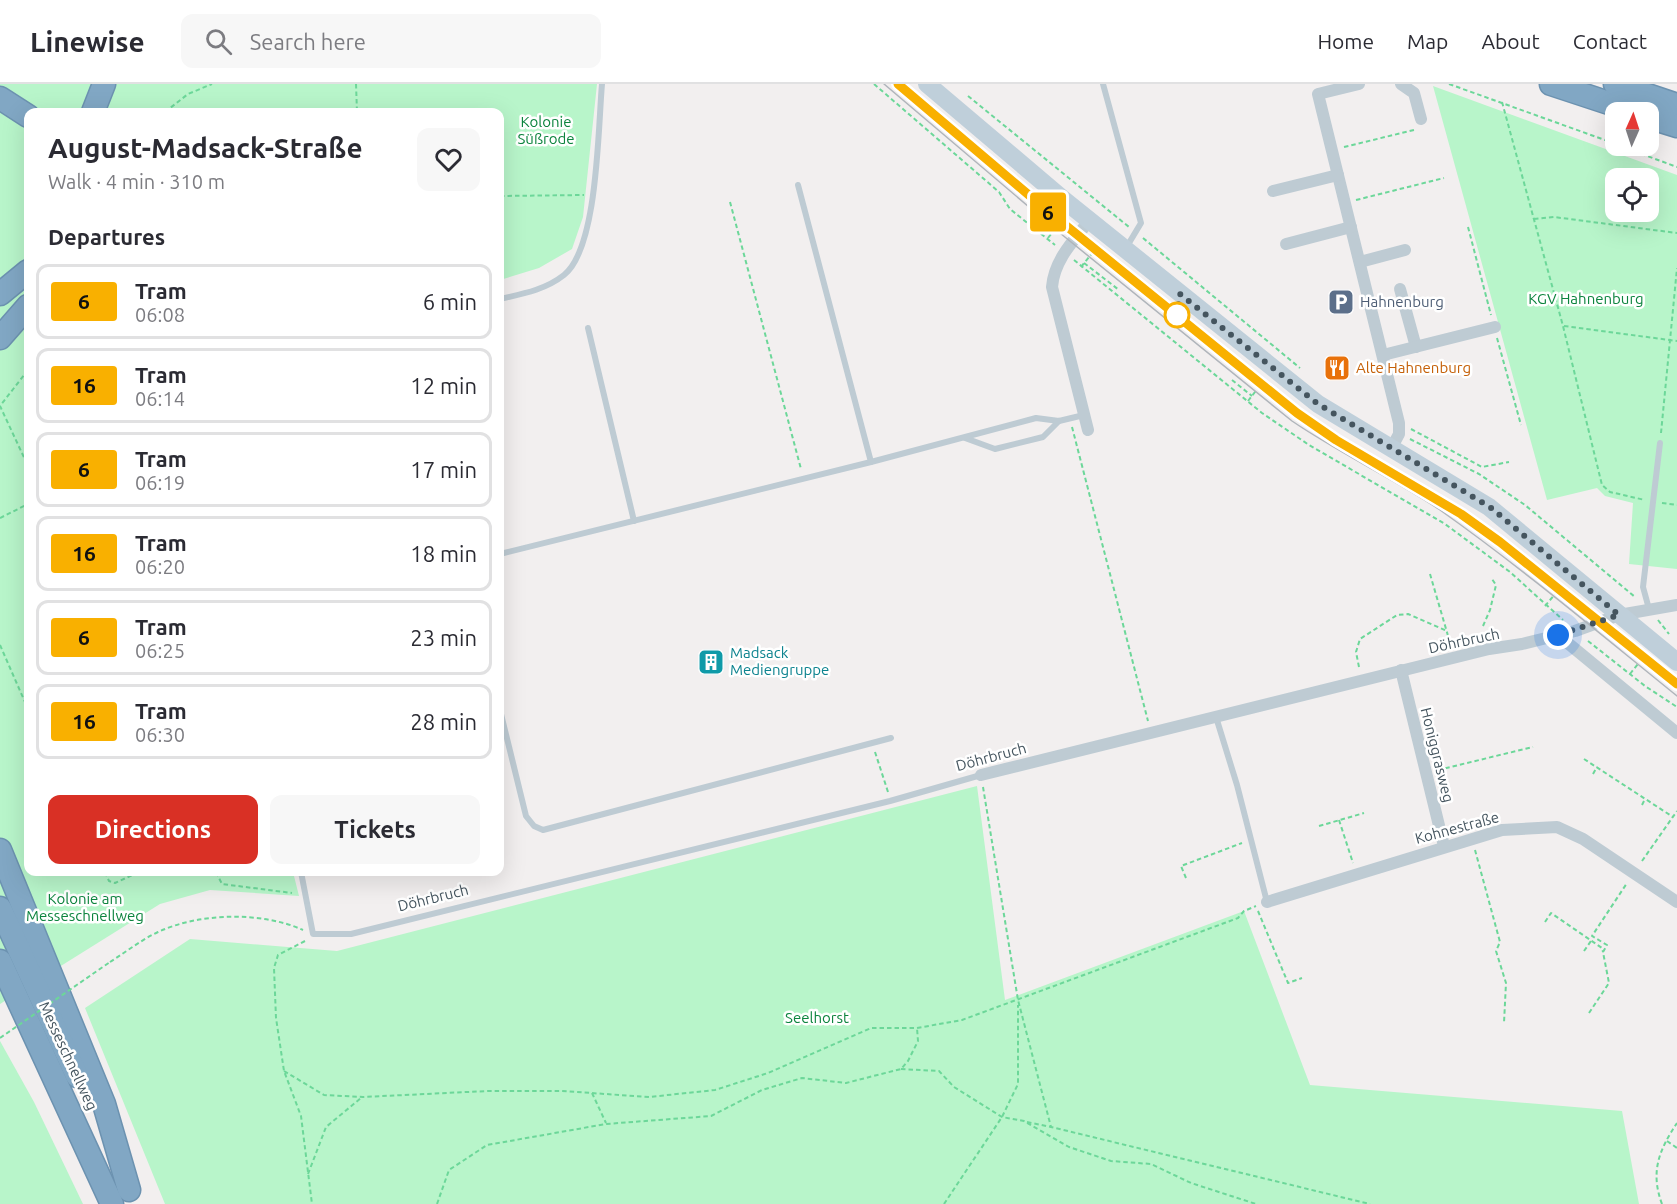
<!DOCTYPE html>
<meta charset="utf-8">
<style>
:root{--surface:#fff;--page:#f7f7f7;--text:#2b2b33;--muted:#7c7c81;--line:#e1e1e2;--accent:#d93025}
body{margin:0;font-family:Ubuntu,sans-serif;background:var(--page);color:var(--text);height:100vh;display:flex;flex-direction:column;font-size:22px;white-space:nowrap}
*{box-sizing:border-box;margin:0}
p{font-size:20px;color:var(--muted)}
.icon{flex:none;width:33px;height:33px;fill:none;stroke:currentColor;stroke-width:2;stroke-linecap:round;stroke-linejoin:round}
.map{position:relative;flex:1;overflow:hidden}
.panel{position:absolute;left:24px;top:24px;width:480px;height:768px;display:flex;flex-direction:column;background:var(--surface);border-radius:12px;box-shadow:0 6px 24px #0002}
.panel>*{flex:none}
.badge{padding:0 12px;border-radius:4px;font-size:21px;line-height:39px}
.needle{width:39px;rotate:3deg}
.tools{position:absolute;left:1605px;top:18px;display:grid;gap:12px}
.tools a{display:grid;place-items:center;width:54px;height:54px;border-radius:12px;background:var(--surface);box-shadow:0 6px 24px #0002;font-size:30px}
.you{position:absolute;width:30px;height:30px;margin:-15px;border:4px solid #fff;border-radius:50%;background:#1a73e8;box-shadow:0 0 0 9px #1a73e833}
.map>.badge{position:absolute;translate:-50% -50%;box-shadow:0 0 0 3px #fff}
h2{padding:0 24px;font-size:22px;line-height:54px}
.round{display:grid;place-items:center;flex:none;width:63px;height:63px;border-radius:12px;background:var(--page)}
.headline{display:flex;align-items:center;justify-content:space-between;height:102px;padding:0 24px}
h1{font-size:28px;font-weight:700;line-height:45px}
.button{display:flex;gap:12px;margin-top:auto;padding:12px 24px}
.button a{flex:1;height:69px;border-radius:12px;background:var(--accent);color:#fff;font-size:24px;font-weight:700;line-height:69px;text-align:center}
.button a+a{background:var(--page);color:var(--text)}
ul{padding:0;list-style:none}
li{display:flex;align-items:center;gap:18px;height:75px;margin:0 12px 9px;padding:0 12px;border:3px solid var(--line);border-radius:12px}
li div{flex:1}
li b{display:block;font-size:22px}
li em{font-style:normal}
li .badge{min-width:66px;font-weight:700;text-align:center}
header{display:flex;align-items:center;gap:36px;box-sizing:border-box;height:84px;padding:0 30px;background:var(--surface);border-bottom:2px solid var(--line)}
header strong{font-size:28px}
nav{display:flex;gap:33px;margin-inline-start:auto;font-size:21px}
.search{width:420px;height:54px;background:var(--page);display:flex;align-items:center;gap:15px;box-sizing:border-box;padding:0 21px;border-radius:12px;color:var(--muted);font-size:22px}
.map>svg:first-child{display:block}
</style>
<header>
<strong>Linewise</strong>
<div class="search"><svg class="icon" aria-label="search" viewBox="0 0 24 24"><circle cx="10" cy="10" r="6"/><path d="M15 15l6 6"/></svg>Search here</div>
<nav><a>Home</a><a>Map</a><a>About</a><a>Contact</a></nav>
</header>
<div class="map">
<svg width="1677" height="1120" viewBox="0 0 1677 1120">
<rect width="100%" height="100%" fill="#f2efef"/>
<g fill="#b8f5ca" fill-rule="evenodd">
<path d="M 0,0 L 597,0 L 583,133 L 572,165 L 539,184 L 500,196 L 500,28 L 28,28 L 28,788 L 293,788 L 299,812 L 210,806 L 160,820 L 0,920 Z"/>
<path d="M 1433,2 L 1677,91 L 1677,485 L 1629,480 L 1633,419 L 1605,412 L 1597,404 L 1547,416 ZM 1616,94 L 1648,94 L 1648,128 L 1616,128 Z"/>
<path d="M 977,702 L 1005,916 L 1244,827 L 1310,1001 L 1622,1027 L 1639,1120 L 165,1120 L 85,924 L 190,855 L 337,867 Z"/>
<path d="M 0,957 L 34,1018 L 83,1120 L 0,1120 Z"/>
</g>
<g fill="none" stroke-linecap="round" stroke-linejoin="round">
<g stroke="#6c92b0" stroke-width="25">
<g id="highway">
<path d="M 1551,0 L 1636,28"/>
<path d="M 1615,0 L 1677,21"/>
<path d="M 0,14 L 28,32"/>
<path d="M 93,28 L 104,0"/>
<path d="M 1648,33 L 1677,42"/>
<path d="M 0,210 L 28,187"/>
<path d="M 0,254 L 28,222"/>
<path d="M 0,766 L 104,1020 L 129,1106"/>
<path d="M 0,824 L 77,992"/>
<path d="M 0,877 L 112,1120"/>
</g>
</g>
<g stroke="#6cd799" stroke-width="2" stroke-dasharray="4.5 3" stroke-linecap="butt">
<path d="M 356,0 L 357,28"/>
<path d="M 874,0 L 999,108 L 1010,125 L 1055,161"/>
<path d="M 1449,0 L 1616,60"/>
<path d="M 968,12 L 1129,143"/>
<path d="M 1502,18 L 1563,242 L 1602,401 L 1610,408 L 1645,416"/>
<path d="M 165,28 L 188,10 L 212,0"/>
<path d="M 1620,62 L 1677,83"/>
<path d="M 1344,63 L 1414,46"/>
<path d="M 500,112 L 584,111"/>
<path d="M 1356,116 L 1444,94"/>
<path d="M 730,118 L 801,385"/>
<path d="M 1534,135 L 1554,133 L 1677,149"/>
<path d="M 1468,143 L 1491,231"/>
<path d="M 1048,154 L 1063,135"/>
<path d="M 1143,154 L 1300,284"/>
<path d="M 1074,176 L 1262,329 L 1309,361 L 1445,440 L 1510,488 L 1563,536"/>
<path d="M 1084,179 L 1119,206"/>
<path d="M 1081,183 L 1098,162"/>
<path d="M 1564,242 L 1677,257"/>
<path d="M 1497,254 L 1521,341"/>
<path d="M 28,286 L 0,322 L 28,382"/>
<path d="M 1232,296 L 1252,312"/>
<path d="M 1248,317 L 1265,295"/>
<path d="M 1072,343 L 1148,637"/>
<path d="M 1411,345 L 1482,383 L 1509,378"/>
<path d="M 1661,349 L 1677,184"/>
<path d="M 1410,355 L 1479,390 L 1525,421 L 1635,513"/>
<path d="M 1662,419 L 1677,421"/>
<path d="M 0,434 L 28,420"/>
<path d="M 1430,490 L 1451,562"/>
<path d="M 1545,522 L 1561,503"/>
<path d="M 1658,536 L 1669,550"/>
<path d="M 1483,542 L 1490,526 L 1496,501 L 1492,495"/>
<path d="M 1588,557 L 1645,602 L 1677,623"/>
<path d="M 0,561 L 28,625"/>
<path d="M 1359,583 L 1356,568 L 1360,555 L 1397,531 L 1408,530 L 1447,547"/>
<path d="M 1630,590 L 1645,571"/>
<path d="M 875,668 L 888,708"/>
<path d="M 1584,675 L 1673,733"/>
<path d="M 1438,686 L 1533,663"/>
<path d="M 1593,690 L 1597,683"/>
<path d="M 983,703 L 1018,916 L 1051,1043 L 1370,1120"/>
<path d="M 1642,721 L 1645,715"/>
<path d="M 1339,736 L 1353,779"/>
<path d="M 1319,742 L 1364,729"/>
<path d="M 1475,766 L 1500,858 L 1496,867 L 1506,899 L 1504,939"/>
<path d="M 1642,777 L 1677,727"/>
<path d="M 105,788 L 109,797 L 115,799 L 139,788"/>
<path d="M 216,788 L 222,800 L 292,809"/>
<path d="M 1186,794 L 1181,782 L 1242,759"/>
<path d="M 1258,827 L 1288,899 L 1302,894"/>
<path d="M 1545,838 L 1551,829 L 1602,864 L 1603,868"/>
<path d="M 305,857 L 278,871 L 274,884 L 276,934 L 284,987 L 301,1032 L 312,1120"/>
<path d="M 1584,867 L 1591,857"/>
<path d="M 110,878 C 126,868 141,856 158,848 C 199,829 261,827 303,846"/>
<path d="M 1589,929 L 1609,899 L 1603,868 L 1607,861 L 1592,852 L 1627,799"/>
<path d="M 901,985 L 939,987 L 954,1003 L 1002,1033 L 1024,1037 L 1069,1063 L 1111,1077 L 1151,1080 L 1191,1099 L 1256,1120"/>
<path d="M 284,987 L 324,1011 L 363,1013 L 488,1007 L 562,1007 L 649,1013 L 715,1006 L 768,989 L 871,944 L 917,944 L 962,936 L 1238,834 L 1244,827 L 1256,822"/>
<path d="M 592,1009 L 606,1039"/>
<path d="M 1027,1038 L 1051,1043"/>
<path d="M 1667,1057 L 1677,1064"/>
<path d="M 308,1090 L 326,1043 L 361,1014"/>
<path d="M 437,1120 L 449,1086 L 487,1061 L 606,1040 L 711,1032 L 762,1006 L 802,994 L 846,999 L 901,985 L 908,977 L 918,957 L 917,944"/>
<path d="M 944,1120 L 1002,1033 L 1018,1000 L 1018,921"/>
<path d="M 1662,1120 C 1650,1088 1659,1066 1677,1039"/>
</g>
<g stroke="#becbd3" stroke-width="6">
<path d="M 1103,0 L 1141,139 L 1126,164"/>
<path d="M 798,101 L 871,378"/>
<path d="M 500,215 C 522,210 545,206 564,191 C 598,164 598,44 602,0"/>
<path d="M 588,244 L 634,437"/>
<path d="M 965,354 L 995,365 L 1043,353 L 1059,337"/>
<path d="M 500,470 L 871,378 L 1036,334 L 1059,337 L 1084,331"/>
<path d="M 1649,525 L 1643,503 L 1660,359"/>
<path d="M 500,626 L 526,732 L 534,742 L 543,746 L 891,654"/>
<path d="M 1216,633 L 1237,701 L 1267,818"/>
<path d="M 301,788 L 313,850 L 351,850 L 890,717 L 981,691"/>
</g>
<g stroke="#becbd3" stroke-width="12">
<path d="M 1359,0 L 1318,10 L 1399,339 L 1399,350 L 1391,365"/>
<path d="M 1401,0 L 1414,9 L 1421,35"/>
<path d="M 1273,107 L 1338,91"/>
<path d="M 1286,160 L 1351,143"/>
<path d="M 1360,178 L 1405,166"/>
<path d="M 1400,205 L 1416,263"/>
<path d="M 1383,271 L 1495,243"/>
<path d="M 1088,346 L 1052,203 C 1054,176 1074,156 1090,136"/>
<path d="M 1558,551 L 1677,649"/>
<path d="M 1401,586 L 1444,762"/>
<path d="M 981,691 L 1489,565 L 1522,560 L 1575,547 L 1619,531 L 1677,521"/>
<path d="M 1267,818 L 1502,746 L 1557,743 L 1583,755 L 1677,818"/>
</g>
<path stroke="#bfcfda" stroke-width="18" d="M 927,0 L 1064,116 L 1318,320 L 1489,423 L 1677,578"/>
<use href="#highway" stroke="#81a7c4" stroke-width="22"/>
<g stroke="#b0b5bb" stroke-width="1.5">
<path d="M 884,0 L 1055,145 L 1292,337 C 1339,369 1392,394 1440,426 C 1522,484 1599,549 1677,612"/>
<path d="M 898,0 L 1061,138 L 1297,329 C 1344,361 1395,386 1442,417 C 1491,449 1535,487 1581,523"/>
<path d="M 1618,553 L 1677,600"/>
</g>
<path stroke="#6cd799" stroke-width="2" stroke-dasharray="4.5 3" stroke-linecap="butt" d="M 0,954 L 110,878"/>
</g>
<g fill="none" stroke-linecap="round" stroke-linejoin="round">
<g stroke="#fff" stroke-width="14">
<path id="line" d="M 898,0 L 1043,123 L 1297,329 L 1336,356 L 1461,430 L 1500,458 L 1677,600"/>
</g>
<use href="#line" stroke="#f9b000" stroke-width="9"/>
<path stroke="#45555f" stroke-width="6" stroke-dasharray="0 10.8" d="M 1177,231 L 1180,210 L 1318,320 L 1490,423 L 1619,531 L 1558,551"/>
</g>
<defs>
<g id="parking-square" transform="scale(1.35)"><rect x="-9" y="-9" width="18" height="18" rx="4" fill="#5c6f8a" stroke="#fff"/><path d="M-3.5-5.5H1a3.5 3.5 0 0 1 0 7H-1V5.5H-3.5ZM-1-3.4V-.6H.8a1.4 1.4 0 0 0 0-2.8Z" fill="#fff"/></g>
<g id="restaurant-square" transform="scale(1.35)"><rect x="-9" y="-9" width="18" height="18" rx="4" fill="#e8710a" stroke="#fff"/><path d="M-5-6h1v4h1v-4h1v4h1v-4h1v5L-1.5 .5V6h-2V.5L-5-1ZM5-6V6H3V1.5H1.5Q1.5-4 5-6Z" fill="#fff"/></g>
<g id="building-square" transform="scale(1.35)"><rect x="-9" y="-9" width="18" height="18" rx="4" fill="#0f9aa8" stroke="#fff"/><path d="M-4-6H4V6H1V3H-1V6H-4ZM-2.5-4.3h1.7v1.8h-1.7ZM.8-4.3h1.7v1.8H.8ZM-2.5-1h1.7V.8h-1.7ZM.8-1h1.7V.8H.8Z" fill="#fff"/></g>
</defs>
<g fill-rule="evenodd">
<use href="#parking-square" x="1341" y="218"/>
<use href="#restaurant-square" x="1337" y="284"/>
<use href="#building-square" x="711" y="578"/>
</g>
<circle fill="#fff" stroke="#f9b000" stroke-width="3" cx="1177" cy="231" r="12"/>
<g text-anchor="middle" stroke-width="5" stroke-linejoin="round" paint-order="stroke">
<g font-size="15" fill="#0c843e" stroke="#fff">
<text x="546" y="43">Kolonie<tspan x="546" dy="17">Süßrode</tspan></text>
<text x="1586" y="220">KGV Hahnenburg</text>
<text x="85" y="820">Kolonie am<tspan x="85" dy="17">Messeschnellweg</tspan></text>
<text x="817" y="939">Seelhorst</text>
</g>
<g font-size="15" fill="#4e5e75" stroke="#fff" text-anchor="start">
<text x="1360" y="223">Hahnenburg</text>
</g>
<g font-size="15" fill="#c56008" stroke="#fff" text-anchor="start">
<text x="1356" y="289">Alte Hahnenburg</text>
</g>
<g font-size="15" fill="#45555f" stroke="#fff">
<text transform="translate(1464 557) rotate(-12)" y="5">Döhrbruch</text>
<text transform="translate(1437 671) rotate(76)" y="5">Honiggrasweg</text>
<text transform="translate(991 673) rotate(-15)" y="5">Döhrbruch</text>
<text transform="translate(1457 744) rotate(-15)" y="5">Kohnestraße</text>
<text transform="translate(433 814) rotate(-14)" y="5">Döhrbruch</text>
<text transform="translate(68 972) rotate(65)" y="5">Messeschnellweg</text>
</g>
<g font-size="15" fill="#0d838f" stroke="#fff" text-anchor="start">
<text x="730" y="574">Madsack<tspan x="730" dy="17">Mediengruppe</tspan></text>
</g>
</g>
</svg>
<div class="tools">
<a><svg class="needle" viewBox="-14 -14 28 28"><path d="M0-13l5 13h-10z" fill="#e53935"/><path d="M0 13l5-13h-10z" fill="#7c7c81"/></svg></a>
<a><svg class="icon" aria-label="locate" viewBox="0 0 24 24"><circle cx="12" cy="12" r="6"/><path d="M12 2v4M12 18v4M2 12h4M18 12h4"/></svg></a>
</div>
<div class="you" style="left:1558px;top:551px"></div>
<b class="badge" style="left:1048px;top:128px;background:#f9b000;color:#111">6</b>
<section class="panel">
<div class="headline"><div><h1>August-Madsack-Straße</h1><p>Walk · 4 min · 310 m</p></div><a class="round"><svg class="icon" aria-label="heart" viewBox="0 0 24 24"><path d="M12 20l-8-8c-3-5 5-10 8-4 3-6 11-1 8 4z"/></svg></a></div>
<h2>Departures</h2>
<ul>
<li><span class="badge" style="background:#f9b000;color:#111">6</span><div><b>Tram</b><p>06:08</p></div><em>6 min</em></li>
<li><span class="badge" style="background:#f9b000;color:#111">16</span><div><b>Tram</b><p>06:14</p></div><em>12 min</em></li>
<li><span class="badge" style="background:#f9b000;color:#111">6</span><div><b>Tram</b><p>06:19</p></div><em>17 min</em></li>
<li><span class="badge" style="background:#f9b000;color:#111">16</span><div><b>Tram</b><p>06:20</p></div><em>18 min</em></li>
<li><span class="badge" style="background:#f9b000;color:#111">6</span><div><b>Tram</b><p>06:25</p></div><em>23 min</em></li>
<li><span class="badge" style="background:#f9b000;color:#111">16</span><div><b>Tram</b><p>06:30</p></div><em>28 min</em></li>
</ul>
<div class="button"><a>Directions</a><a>Tickets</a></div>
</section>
</div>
